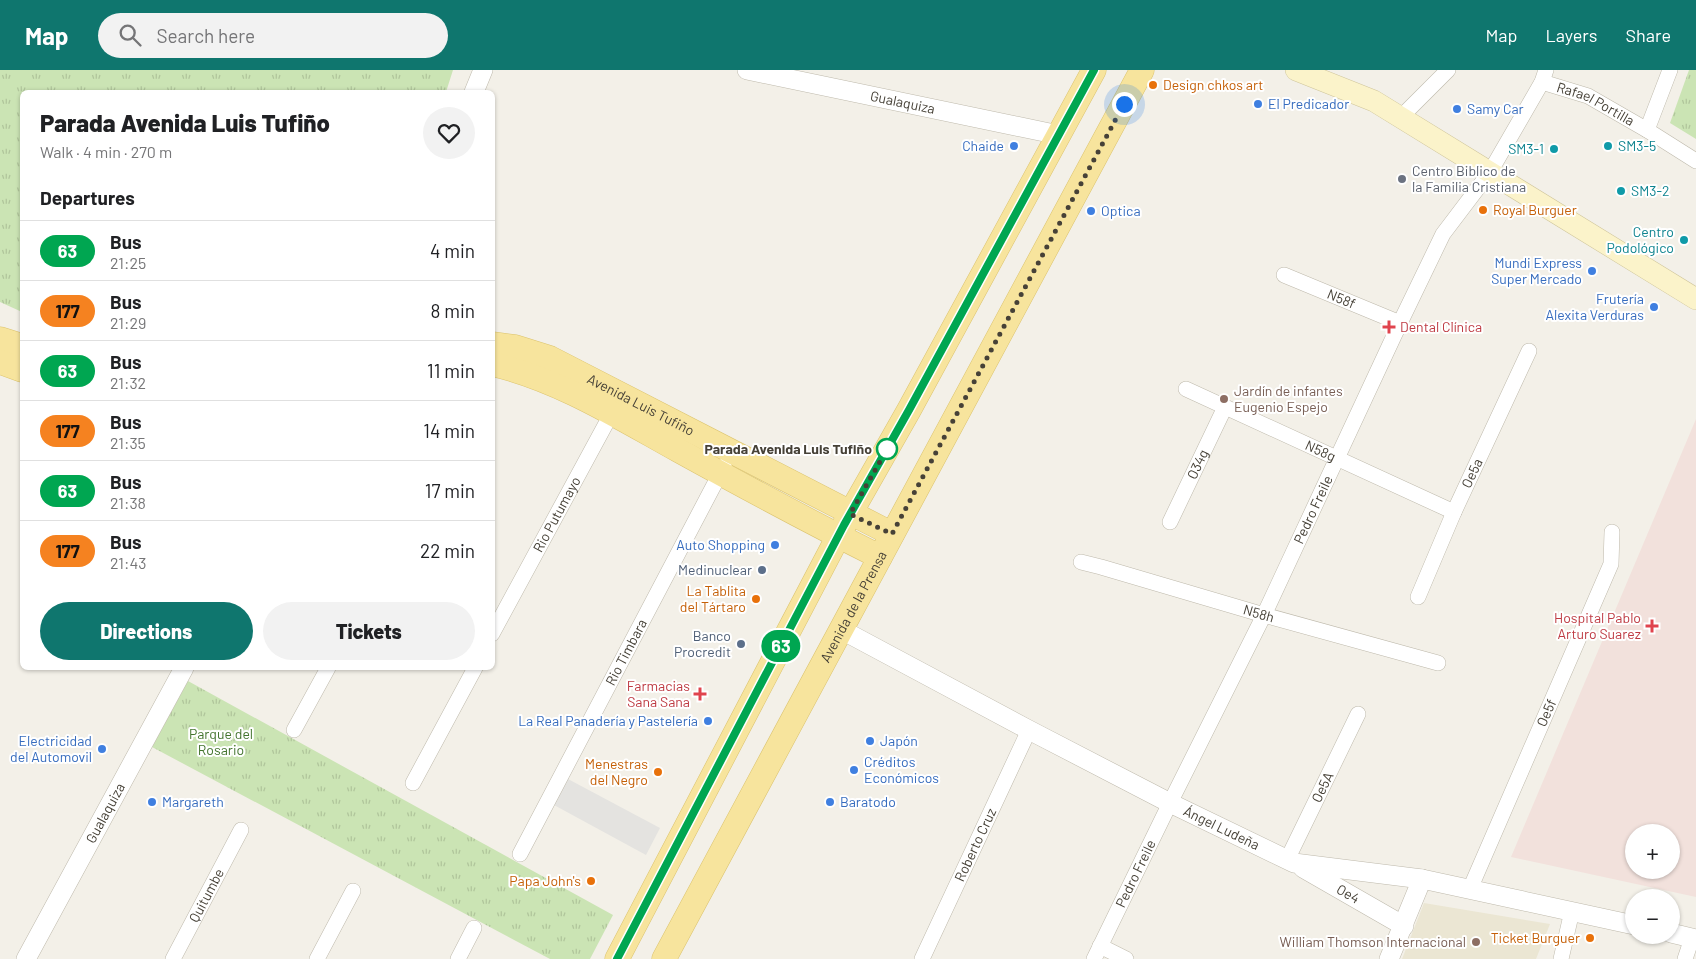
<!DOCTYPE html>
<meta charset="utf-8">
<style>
:root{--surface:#fff;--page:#f2f2f2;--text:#202124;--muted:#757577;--line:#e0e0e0;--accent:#0f766e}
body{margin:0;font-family:Barlow,sans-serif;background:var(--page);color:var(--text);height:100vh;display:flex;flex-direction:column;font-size:19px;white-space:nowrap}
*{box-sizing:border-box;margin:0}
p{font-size:16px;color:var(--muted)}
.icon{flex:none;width:28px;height:28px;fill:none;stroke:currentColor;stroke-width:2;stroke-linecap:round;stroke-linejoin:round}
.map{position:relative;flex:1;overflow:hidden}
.details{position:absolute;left:20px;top:20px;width:475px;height:580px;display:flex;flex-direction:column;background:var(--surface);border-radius:8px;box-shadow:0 1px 4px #0004}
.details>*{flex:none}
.badge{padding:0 10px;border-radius:16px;font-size:18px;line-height:32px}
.fabs{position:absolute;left:1625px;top:754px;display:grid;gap:10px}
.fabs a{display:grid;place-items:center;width:55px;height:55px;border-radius:50%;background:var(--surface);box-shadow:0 1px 4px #0004;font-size:25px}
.you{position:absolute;width:25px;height:25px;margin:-12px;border:4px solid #fff;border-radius:50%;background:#1a73e8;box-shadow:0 0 0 8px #1a73e833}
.map>.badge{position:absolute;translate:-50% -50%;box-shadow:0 0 0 2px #fff}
h2{padding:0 20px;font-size:19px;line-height:45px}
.round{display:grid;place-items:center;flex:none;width:52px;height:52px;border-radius:26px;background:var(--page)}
.summary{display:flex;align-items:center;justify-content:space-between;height:85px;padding:0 20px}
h1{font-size:24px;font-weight:800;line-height:38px}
.action{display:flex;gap:10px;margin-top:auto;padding:10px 20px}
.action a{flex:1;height:58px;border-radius:30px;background:var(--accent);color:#fff;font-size:20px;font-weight:800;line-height:58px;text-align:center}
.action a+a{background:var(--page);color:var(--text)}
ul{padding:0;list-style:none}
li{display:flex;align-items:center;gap:15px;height:60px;padding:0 20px;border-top:1px solid var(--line)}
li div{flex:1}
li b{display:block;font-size:19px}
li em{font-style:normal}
li .badge{min-width:55px;font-weight:700;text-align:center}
header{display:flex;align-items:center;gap:30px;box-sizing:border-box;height:70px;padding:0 25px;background:var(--accent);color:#fff}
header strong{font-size:24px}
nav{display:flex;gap:28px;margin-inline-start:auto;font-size:18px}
.search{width:350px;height:45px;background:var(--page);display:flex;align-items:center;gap:12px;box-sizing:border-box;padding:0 18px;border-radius:28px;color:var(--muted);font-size:19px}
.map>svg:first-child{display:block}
</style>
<header>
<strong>Map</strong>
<div class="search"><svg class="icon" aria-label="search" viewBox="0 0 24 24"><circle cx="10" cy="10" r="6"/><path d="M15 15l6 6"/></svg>Search here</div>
<nav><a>Map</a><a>Layers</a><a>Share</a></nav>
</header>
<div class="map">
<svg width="1696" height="889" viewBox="0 0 1696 889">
<defs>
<pattern id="park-tufts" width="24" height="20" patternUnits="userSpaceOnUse" patternTransform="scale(1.25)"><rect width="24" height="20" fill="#cbe4b4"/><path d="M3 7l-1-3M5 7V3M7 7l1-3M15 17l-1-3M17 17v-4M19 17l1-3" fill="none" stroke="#b0c59b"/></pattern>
</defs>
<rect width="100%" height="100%" fill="#f3f0e8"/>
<path fill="#ebe6d3" d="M 1424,833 L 1550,854 L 1536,889 L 1402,889 Z"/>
<path fill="#f2e1dc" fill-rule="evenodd" d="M 1696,349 L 1696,827 L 1511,787 ZM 1634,762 L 1671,762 L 1671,800 L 1634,800 Z"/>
<g fill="url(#park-tufts)">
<path d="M 0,0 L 453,0 L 446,22 L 22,22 L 22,242 L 0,232 Z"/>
<path d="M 1689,0 L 1696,0 L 1696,69 L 1670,53 Z"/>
<path d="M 188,611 L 613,845 L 590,889 L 550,889 L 152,677 Z"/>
</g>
<path fill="#e4e3e0" d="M 568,709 L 660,758 L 646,785 L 554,735 Z"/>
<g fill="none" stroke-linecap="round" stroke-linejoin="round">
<g stroke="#beb9ab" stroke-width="16">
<g id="minor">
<path id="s1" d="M 1542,12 L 1588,26 L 1647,60 L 1696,91"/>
<path d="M 1401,47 L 1448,0"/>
<path d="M 1647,60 L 1670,0"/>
<path id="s2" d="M 1284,205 L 1400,253"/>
<path id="s3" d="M 1186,319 L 1454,442"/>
<path id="s4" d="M 1170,452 L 1225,337"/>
<path id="s5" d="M 1081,492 L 1101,497 L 1264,545 L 1438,593"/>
<path id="s6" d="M 1418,527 L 1454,442 L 1529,281"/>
<path id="s7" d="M 492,564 L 615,337"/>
<path d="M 294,660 L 328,598"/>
<path d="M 413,713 L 475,598"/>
<path id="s8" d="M 520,784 L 724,396"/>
<path id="s9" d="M 1287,790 L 1358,644"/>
<path id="s10" d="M 1470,819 L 1611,494 L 1612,462"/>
<path d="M 1100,876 L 1126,889"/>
<path id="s11" d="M 173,889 L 241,760"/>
<path d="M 317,889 L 353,821"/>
<path d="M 458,889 L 474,858"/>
<path id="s12" d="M 922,889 L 1029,660"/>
<path id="s13" d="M 1094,889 L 1170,733 L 1264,545 L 1400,253 L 1443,164 L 1490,102 L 1542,12 L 1546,0"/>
<path d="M 1561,889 L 1572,841"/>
<path d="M 1685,889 L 1692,868"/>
</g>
</g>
<g stroke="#beb9ab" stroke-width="20">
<g id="tertiary">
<path id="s14" d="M 747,0 L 1059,65"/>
<path d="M 474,22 L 483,0"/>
<path id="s15" d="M 842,560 L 1029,660 L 1170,733 L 1294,793 L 1422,809 L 1634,855"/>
<path id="s16" d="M 1303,798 L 1404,856"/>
<path d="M 1671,863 L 1696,869"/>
<path id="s17" d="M 26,889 L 184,598"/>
<path d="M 1389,889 L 1422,809"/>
</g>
</g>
<g stroke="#cfc59b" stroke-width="22">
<path id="secondary" d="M 1296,0 L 1374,31 L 1696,229"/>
</g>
<g stroke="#dbc36e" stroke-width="25">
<g id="primary">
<path d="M 0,269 L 22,276"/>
<path id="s18" d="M 492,274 L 515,277 L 550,288 L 892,464"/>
<path d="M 0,292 L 22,300"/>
<path d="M 492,294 C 558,309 620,348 678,380 C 745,417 812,453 880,487"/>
<path d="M 617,889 L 850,444 L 909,340 L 1094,0"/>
<path id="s19" d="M 664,889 L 1142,0"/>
</g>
</g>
<use href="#minor" stroke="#fff" stroke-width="15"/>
<use href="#tertiary" stroke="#fff" stroke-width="19"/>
<use href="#secondary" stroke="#fbf3ca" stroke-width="21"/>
<use href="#primary" stroke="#f7e49d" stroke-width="24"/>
</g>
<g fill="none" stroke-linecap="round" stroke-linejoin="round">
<g stroke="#fff" stroke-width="11">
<path id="line" d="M 617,889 L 844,455 L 909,340 L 1094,0"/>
</g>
<use href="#line" stroke="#00a651" stroke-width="8"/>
<path stroke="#464137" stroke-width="5" stroke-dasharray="0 9" d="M 887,379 L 890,374 L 850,444 L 892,464 L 1124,34"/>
</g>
<g fill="#e8710a" stroke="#fff" stroke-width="2">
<circle cx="1153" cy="15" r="5"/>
<circle cx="1483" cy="140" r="5"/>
<circle cx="756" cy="529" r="5"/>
<circle cx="658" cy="702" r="5"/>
<circle cx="591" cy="811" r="5"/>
<circle cx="1590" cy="868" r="5"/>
</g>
<g fill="#3f7fe0" stroke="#fff" stroke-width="2">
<circle cx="1258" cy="34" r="5"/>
<circle cx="1457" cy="39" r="5"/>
<circle cx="1014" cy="76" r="5"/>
<circle cx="1091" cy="141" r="5"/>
<circle cx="1592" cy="201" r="5"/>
<circle cx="1654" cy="237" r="5"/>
<circle cx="775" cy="475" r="5"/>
<circle cx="708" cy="651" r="5"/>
<circle cx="870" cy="671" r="5"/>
<circle cx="102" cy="679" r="5"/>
<circle cx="854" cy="700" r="5"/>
<circle cx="152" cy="732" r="5"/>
<circle cx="830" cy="732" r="5"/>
</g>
<g fill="#0f9aa8" stroke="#fff" stroke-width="2">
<circle cx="1608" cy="76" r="5"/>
<circle cx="1554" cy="79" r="5"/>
<circle cx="1621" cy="121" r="5"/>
<circle cx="1684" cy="170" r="5"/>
</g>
<circle fill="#6b7280" stroke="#fff" stroke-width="2" cx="1402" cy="109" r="5"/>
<g fill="#e0444e" stroke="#fff" stroke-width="2">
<path d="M1386.5 249.5h5v5h5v5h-5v5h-5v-5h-5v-5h5z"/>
<path d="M1649.5 548.5h5v5h5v5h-5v5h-5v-5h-5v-5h5z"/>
<path d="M697.5 616.5h5v5h5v5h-5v5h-5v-5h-5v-5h5z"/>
</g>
<g fill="#8d6e63" stroke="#fff" stroke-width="2">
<circle cx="1224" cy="329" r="5"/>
<circle cx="1476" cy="872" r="5"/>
</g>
<circle fill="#fff" stroke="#00a651" stroke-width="2.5" cx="887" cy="379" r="10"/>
<g fill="#5c6f8a" stroke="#fff" stroke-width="2">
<circle cx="762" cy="500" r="5"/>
<circle cx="741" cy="574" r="5"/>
</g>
<g text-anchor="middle" stroke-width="4" stroke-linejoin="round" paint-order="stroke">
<g font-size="14" fill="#c56008" stroke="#fff" text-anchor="end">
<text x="1163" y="20" text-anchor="start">Design chkos art</text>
<text x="1493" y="145" text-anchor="start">Royal Burguer</text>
<text x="746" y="526">La Tablita<tspan x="746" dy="16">del Tártaro</tspan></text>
<text x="648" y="699">Menestras<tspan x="648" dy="16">del Negro</tspan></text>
<text x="581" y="816">Papa John's</text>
<text x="1580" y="873">Ticket Burguer</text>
</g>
<g font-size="14" fill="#464137" stroke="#fff">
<text dy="5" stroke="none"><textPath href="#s14" startOffset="159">Gualaquiza</textPath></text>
<text dy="5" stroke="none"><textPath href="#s1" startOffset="58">Rafael Portilla</textPath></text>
<text dy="5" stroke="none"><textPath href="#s2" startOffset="62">N58f</textPath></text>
<text dy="5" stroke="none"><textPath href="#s18" startOffset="162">Avenida Luis Tufiño</textPath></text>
<text dy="5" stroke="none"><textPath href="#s3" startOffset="148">N58g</textPath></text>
<text dy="5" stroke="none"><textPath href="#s4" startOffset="64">O34g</textPath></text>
<text dy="5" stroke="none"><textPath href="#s6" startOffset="135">Oe5a</textPath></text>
<text dy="5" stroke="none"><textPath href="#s13" startOffset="500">Pedro Freile</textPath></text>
<text dy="5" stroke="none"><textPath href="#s7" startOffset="136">Rio Putumayo</textPath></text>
<text dy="5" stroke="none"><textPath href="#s19" startOffset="400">Avenida de la Prensa</textPath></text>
<text dy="5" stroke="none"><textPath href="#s5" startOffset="185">N58h</textPath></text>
<text dy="5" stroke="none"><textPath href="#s8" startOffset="228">Rio Timbara</textPath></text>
<text dy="5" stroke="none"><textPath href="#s10" startOffset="192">Oe5f</textPath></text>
<text dy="5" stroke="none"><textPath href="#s9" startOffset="81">Oe5A</textPath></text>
<text dy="5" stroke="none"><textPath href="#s17" startOffset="166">Gualaquiza</textPath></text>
<text dy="5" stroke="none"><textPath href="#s15" startOffset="428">Ángel Ludeña</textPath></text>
<text dy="5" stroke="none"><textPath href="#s12" startOffset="126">Roberto Cruz</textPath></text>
<text dy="5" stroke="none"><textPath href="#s13" startOffset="95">Pedro Freile</textPath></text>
<text dy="5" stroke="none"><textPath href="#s11" startOffset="72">Quitumbe</textPath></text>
<text dy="5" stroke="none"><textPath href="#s16" startOffset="52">Oe4</textPath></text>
</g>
<g font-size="14" fill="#366cbe" stroke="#fff" text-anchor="start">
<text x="1268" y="39">El Predicador</text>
<text x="1467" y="44">Samy Car</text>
<text x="1004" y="81" text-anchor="end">Chaide</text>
<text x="1101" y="146">Optica</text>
<text x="1582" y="198" text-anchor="end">Mundi Express<tspan x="1582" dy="16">Super Mercado</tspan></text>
<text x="1644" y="234" text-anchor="end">Frutería<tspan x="1644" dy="16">Alexita Verduras</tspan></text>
<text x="765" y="480" text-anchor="end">Auto Shopping</text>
<text x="698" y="656" text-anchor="end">La Real Panadería y Pastelería</text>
<text x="92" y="676" text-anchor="end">Electricidad<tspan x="92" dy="16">del Automovil</tspan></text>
<text x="880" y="676">Japón</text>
<text x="864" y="697">Créditos<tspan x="864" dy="16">Económicos</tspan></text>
<text x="162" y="737">Margareth</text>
<text x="840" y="737">Baratodo</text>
</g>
<g font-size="14" fill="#0d838f" stroke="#fff" text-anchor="start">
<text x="1618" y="81">SM3-5</text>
<text x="1544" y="84" text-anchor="end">SM3-1</text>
<text x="1631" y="126">SM3-2</text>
<text x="1674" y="167" text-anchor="end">Centro<tspan x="1674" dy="16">Podológico</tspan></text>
</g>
<g font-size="14" fill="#5b616d" stroke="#fff" text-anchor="start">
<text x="1412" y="106">Centro Biblico de<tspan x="1412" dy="16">la Familia Cristiana</tspan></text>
</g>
<g font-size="14" fill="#be3a42" stroke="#fff" text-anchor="end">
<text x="1400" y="262" text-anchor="start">Dental Clínica</text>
<text x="1641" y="553">Hospital Pablo<tspan x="1641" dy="16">Arturo Suarez</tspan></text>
<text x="690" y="621">Farmacias<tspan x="690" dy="16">Sana Sana</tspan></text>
</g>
<g font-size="14" fill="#785e54" stroke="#fff" text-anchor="start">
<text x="1234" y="326">Jardín de infantes<tspan x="1234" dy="16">Eugenio Espejo</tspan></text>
<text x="1466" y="877" text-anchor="end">William Thomson Internacional</text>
</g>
<g font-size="14" font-weight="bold" fill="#464137" stroke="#fff" text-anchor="end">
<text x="872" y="384">Parada Avenida Luis Tufiño</text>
</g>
<g font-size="14" fill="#4e5e75" stroke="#fff" text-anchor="end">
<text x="752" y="505">Medinuclear</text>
<text x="731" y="571">Banco<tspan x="731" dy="16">Procredit</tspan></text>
</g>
<g font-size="14" fill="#43742e" stroke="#fff">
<text x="221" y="669">Parque del<tspan x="221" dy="16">Rosario</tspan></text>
</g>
</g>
</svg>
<div class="fabs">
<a>+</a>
<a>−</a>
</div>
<div class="you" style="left:1124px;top:34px"></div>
<b class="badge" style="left:781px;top:576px;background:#00a651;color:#fff">63</b>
<section class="details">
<div class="summary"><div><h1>Parada Avenida Luis Tufiño</h1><p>Walk · 4 min · 270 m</p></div><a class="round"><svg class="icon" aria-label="heart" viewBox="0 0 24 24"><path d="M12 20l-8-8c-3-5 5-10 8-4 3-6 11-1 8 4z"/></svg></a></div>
<h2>Departures</h2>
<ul>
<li><span class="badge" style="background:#00a651;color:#fff">63</span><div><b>Bus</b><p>21:25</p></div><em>4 min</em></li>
<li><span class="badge" style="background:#f58220;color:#111">177</span><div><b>Bus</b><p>21:29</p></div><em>8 min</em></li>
<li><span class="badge" style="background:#00a651;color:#fff">63</span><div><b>Bus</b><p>21:32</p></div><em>11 min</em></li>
<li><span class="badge" style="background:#f58220;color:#111">177</span><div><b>Bus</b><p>21:35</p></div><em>14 min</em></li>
<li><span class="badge" style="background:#00a651;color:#fff">63</span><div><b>Bus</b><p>21:38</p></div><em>17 min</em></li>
<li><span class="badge" style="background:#f58220;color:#111">177</span><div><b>Bus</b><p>21:43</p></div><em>22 min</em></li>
</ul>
<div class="action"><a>Directions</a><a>Tickets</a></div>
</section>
</div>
